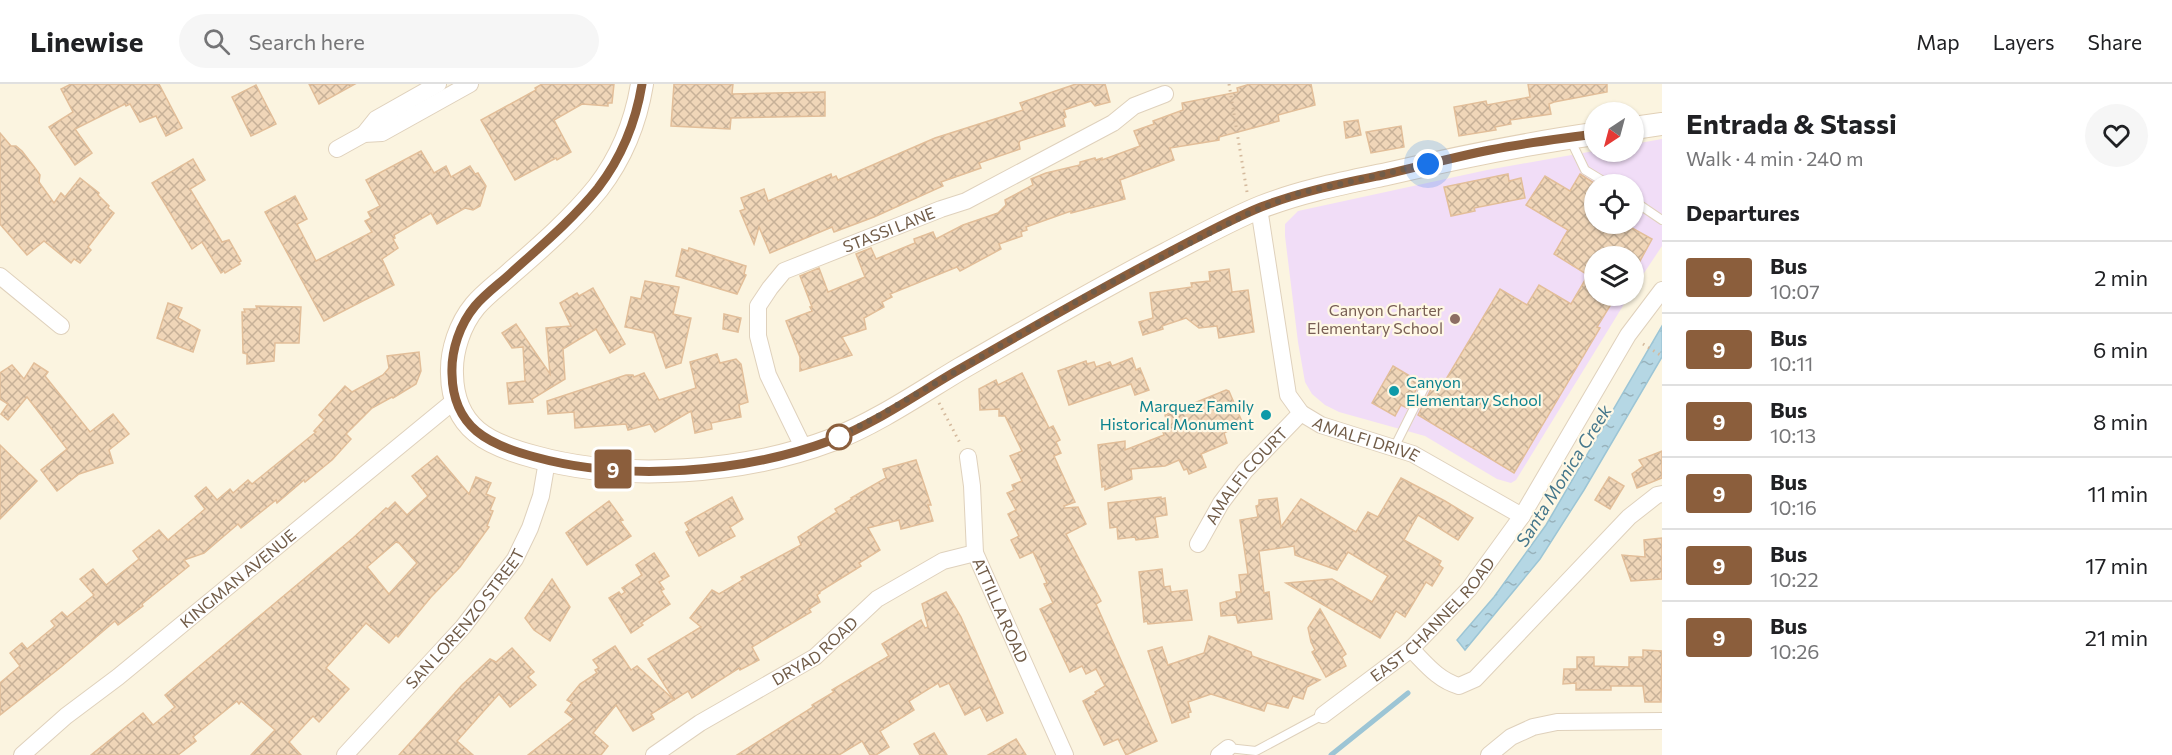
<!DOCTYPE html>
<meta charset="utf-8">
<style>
:root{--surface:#fff;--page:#f6f6f6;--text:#202124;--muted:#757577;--line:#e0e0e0}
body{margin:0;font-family:Commissioner,sans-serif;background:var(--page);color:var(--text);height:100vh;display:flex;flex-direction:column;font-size:22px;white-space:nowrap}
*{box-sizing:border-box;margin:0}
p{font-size:20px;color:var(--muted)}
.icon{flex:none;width:33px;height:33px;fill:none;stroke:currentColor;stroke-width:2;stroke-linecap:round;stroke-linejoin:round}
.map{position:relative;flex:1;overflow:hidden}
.sheet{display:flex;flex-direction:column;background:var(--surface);width:510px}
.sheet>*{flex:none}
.badge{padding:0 12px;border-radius:4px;font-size:21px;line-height:39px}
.needle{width:39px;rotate:216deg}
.buttons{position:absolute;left:1584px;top:18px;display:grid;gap:12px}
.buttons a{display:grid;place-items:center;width:60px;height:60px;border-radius:50%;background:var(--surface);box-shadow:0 2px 4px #0004;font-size:30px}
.you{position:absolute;width:30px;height:30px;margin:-15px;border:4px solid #fff;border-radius:50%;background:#1a73e8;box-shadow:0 0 0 9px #1a73e833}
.map>.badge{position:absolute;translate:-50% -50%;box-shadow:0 0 0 3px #fff}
h2{padding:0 24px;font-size:22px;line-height:54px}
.round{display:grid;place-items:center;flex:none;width:63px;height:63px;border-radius:32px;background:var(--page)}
.summary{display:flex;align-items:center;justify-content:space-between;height:102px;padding:0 24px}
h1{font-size:28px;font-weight:700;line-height:45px}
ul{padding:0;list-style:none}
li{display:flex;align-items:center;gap:18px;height:72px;padding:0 24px;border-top:2px solid var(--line)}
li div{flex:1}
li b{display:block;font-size:22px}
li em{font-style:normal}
li .badge{min-width:66px;font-weight:700;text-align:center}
header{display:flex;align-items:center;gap:36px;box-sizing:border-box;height:84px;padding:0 30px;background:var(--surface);border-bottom:2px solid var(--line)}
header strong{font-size:28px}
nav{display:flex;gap:33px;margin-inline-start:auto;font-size:21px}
.search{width:420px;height:54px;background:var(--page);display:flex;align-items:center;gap:15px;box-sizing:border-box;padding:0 21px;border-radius:33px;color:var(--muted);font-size:22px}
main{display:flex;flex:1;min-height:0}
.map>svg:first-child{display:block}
</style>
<header>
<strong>Linewise</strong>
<div class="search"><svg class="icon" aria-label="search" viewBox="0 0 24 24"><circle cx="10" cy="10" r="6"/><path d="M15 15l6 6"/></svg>Search here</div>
<nav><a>Map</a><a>Layers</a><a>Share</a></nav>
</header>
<main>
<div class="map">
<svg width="1662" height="671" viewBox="0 0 1662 671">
<defs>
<pattern id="water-ripples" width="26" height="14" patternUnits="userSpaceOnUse" patternTransform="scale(1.5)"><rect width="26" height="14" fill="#b5d7e4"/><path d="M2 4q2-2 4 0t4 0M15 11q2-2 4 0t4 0" fill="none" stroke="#98b2bb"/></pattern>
<pattern id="building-cross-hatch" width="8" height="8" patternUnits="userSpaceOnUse" patternTransform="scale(1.5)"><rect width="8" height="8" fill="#f0d6b8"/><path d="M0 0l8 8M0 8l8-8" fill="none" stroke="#c7b198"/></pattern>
</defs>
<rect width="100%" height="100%" fill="#fbf4e0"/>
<path fill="#f1ddf7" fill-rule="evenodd" d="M 1662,55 L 1662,162 L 1634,204 L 1634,172 L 1594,172 L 1594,212 L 1629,212 L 1516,396 L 1511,399 L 1497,395 L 1425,352 L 1339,328 L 1325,321 L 1312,310 L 1305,298 L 1298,258 L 1285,152 L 1285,140 L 1298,127 L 1487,86 L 1594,67 L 1634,68 L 1634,60 ZM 1594,100 L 1634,100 L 1634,140 L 1594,140 Z"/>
<path fill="url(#water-ripples)" stroke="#9cc5d5" stroke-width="1.5" d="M 1662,242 L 1662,273 L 1584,406 L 1540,475 L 1465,566 L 1457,556 L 1494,513 L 1546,441 Z"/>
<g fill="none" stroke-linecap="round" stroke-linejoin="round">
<path stroke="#9cc5d5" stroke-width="5" d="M 1331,671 L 1408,609"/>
</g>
<g fill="url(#building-cross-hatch)" stroke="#e2be99" stroke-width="1.5" fill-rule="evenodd">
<path d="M 71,0 L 159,0 L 182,44 L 166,52 L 156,32 L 140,38 L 130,20 L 126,22 L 125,20 L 75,45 L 92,69 L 75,81 L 49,43 L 73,28 L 61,5 Z"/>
<path d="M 309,0 L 355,0 L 319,20 Z"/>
<path d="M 542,0 L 614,0 L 612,19 L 608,19 L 608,22 L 582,20 L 554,36 L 571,68 L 557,76 L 556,74 L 515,96 L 481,36 L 536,6 L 535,4 Z"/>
<path d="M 674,0 L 733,0 L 732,10 L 825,8 L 825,32 L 731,34 L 730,45 L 671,42 Z"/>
<path d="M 1076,0 L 1105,0 L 1110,18 L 1095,22 L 1091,17 L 1064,26 L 1066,33 L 1063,35 L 1065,42 L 1020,57 L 1019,59 L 1020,65 L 979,79 L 981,84 L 941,98 L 943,102 L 874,133 L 834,148 L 832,143 L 770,169 L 759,143 L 754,160 L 740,127 L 745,125 L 741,114 L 764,105 L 768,117 L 831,90 L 832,94 L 836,92 L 838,96 L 935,54 L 1023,26 L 1020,19 Z"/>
<path d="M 1250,0 L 1311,0 L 1315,21 L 1278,31 L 1279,37 L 1219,53 L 1219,56 L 1170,64 L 1174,76 L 1120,96 L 1125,115 L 1071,129 L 1071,127 L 1026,143 L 1027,146 L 1021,148 L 1022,152 L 999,160 L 1001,165 L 960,187 L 957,183 L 890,210 L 892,213 L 882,218 L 884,223 L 864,234 L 866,245 L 842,253 L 852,271 L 800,287 L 800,273 L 786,237 L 812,227 L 810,223 L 812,223 L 800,192 L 819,184 L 828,208 L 865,193 L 856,170 L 871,164 L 876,175 L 915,159 L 914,155 L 933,148 L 936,155 L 963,141 L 998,129 L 1006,121 L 1005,116 L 1033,101 L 1031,95 L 1046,89 L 1080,81 L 1080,78 L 1095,74 L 1096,76 L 1102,74 L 1102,76 L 1140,62 L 1134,47 L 1154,40 L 1153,37 L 1183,26 L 1182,19 L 1238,8 L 1237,4 Z"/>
<path d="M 1528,0 L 1607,0 L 1607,8 L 1554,18 L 1549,20 L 1551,30 L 1510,36 L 1511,40 L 1495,43 L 1496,46 L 1459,52 L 1454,23 L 1486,17 L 1487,21 L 1530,13 Z"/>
<path d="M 256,1 L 276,40 L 251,52 L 232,13 Z"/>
<path d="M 1358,36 L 1361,51 L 1346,54 L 1344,38 Z"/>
<path d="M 1401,42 L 1404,63 L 1371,69 L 1366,48 Z"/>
<path d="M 0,49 L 11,62 L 16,62 L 22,67 L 35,84 L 40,91 L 39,98 L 54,119 L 61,109 L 65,113 L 80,94 L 99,109 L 98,111 L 109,122 L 108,124 L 114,129 L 88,163 L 91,166 L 80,179 L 74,175 L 71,179 L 44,157 L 27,171 L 0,140 Z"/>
<path d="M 421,67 L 434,89 L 446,82 L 451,93 L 470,82 L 475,90 L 478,89 L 486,102 L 480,122 L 473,126 L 465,124 L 437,140 L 431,129 L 394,151 L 395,154 L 393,155 L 398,164 L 382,175 L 394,201 L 324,237 L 265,128 L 295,112 L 307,135 L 297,140 L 316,177 L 372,148 L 365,137 L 371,134 L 368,128 L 380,122 L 366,96 Z"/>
<path d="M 193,75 L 205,96 L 190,105 L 222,158 L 229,156 L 241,177 L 239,178 L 240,180 L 225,189 L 224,187 L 221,189 L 202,158 L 192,165 L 152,99 Z"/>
<path d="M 1508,90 L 1509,97 L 1521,94 L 1525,114 L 1474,124 L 1475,127 L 1451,132 L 1444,103 Z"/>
<path d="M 1580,90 L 1594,99 L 1594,140 L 1625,140 L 1652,155 L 1634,188 L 1634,172 L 1594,172 L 1594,212 L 1616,212 L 1597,243 L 1600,244 L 1514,389 L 1418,331 L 1432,303 L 1439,307 L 1500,205 L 1527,221 L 1539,201 L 1571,220 L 1588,191 L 1554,170 L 1568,146 L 1526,121 L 1545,92 L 1570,107 Z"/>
<path d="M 689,164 L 746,182 L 744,190 L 746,191 L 737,210 L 676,192 L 682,165 L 688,167 Z"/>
<path d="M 1229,185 L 1232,208 L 1248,206 L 1254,248 L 1219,254 L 1217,242 L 1199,244 L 1186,234 L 1162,242 L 1163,245 L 1143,251 L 1139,238 L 1153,234 L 1150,209 L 1192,203 L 1191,199 L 1210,197 L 1209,188 Z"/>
<path d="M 645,197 L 679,203 L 673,230 L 691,234 L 681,279 L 666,284 L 654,249 L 625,243 L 631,213 L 641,215 Z"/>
<path d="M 593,204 L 625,260 L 610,269 L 596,245 L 563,265 L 565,295 L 532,315 L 533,318 L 509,320 L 507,299 L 525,297 L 523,263 L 512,264 L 502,249 L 516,240 L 550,290 L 546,244 L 571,242 L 560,219 L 577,209 L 579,212 Z"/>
<path d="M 168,219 L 182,224 L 178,234 L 200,246 L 193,268 L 157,254 Z"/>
<path d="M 256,222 L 301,223 L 299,259 L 275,259 L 274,277 L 247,280 L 247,270 L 243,269 L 242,228 L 245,228 L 244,225 L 257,225 Z"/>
<path d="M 724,230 L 741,234 L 738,248 L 723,245 Z"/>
<path d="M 419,268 L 421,287 L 416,300 L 393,314 L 392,313 L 372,324 L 346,350 L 351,355 L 332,376 L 305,398 L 304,396 L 277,419 L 276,416 L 241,444 L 238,440 L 204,469 L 184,476 L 189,482 L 142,520 L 143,522 L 118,541 L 115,537 L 61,583 L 0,631 L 0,599 L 20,582 L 10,569 L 22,559 L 27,565 L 55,542 L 51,537 L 62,528 L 67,533 L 94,511 L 80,495 L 93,485 L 106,501 L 139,475 L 133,467 L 159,446 L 168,456 L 205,425 L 195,412 L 206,403 L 217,416 L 230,405 L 233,409 L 248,396 L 252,400 L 316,348 L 314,347 L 324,336 L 319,331 L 345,302 L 352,308 L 383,291 L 389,284 L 387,272 Z"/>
<path d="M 717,270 L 720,279 L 736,275 L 741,280 L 748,318 L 739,321 L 741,333 L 711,339 L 712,345 L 695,349 L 691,327 L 655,348 L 650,340 L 628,346 L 626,340 L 575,344 L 574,328 L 548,330 L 547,317 L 626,291 L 633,291 L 634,293 L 644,289 L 659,316 L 696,304 L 690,278 Z"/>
<path d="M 1132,274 L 1136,286 L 1140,284 L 1149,306 L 1135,311 L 1131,300 L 1069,321 L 1058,287 L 1086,277 L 1087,280 L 1094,278 L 1096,283 L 1110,278 L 1112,282 Z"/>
<path d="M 34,279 L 48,288 L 45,292 L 90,348 L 113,330 L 129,350 L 109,366 L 113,379 L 79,390 L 57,407 L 41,386 L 67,365 L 27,313 L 8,336 L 1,330 L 8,320 L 0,315 L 0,289 L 12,281 L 24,295 Z"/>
<path d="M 1393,282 L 1420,298 L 1407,324 L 1401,321 L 1395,332 L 1372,319 Z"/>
<path d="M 1022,289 L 1049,344 L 1053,342 L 1060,356 L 1056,358 L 1061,369 L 1054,372 L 1075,418 L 1064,422 L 1065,424 L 1078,423 L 1086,440 L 1066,450 L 1101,517 L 1096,520 L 1157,657 L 1126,671 L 1118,655 L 1104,661 L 1083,617 L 1096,610 L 1095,608 L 1105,602 L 1096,585 L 1086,590 L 1082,582 L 1070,588 L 1040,525 L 1053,519 L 1044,500 L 1047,499 L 1033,468 L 1020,474 L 1011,456 L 1019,452 L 1008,430 L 1016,426 L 1007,409 L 1014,406 L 1012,401 L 1022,397 L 1010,372 L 1022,367 L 1005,332 L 999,332 L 999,325 L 980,326 L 979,305 L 996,296 L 998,301 Z"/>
<path d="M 1226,306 L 1229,307 L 1243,340 L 1224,349 L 1227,359 L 1201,370 L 1206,383 L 1189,390 L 1187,385 L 1184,386 L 1179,376 L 1165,382 L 1131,385 L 1132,395 L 1105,406 L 1105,402 L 1102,403 L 1098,361 L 1125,357 L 1125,366 L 1164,351 L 1163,348 L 1169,346 L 1165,331 Z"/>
<path d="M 0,361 L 37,397 L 0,435 Z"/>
<path d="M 1662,367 L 1662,394 L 1637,404 L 1632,390 L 1643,382 L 1639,376 Z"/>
<path d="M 437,372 L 469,410 L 476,393 L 491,399 L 486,410 L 495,414 L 490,426 L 493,427 L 487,442 L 489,443 L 460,483 L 431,513 L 398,553 L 396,551 L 389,559 L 366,539 L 326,584 L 349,605 L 319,638 L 313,632 L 289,658 L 301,671 L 251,671 L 275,646 L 241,617 L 239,620 L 237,617 L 193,653 L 196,657 L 178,671 L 91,671 L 143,629 L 153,641 L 175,623 L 165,611 L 353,454 L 386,424 L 388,425 L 395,418 L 407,431 L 428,412 L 412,392 ZM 396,458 L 399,459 L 417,479 L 389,510 L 367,483 Z"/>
<path d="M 916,376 L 931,421 L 928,421 L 933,437 L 901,445 L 899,436 L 868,444 L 880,466 L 859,479 L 861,482 L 819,508 L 820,509 L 817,511 L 820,518 L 809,525 L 811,528 L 752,563 L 759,576 L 740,586 L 739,584 L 692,614 L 688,607 L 674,616 L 648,575 L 701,543 L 690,534 L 712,506 L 719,510 L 743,496 L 741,493 L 801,461 L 798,453 L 837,428 L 835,425 L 852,415 L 851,414 L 886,394 L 883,385 Z"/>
<path d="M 1609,393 L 1624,402 L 1610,425 L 1595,416 Z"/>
<path d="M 1401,394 L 1445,417 L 1473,434 L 1458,456 L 1418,431 L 1404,456 L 1441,477 L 1439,481 L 1443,484 L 1432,502 L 1426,498 L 1405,533 L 1396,527 L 1380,554 L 1286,499 L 1332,495 L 1372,518 L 1388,492 L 1348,468 L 1337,486 L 1295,471 L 1294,462 L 1259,467 L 1264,509 L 1269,508 L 1272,535 L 1238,539 L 1236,531 L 1221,532 L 1220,519 L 1237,514 L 1236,508 L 1241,508 L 1239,491 L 1248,490 L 1240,436 L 1258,433 L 1256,422 L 1259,421 L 1259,416 L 1277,414 L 1281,443 L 1301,415 L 1356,448 L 1368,428 L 1378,433 Z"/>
<path d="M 732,413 L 743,435 L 730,443 L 735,452 L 699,472 L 686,448 L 689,446 L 685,439 Z"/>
<path d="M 1161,413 L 1161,415 L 1165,414 L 1167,431 L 1155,433 L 1158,453 L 1136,456 L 1135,453 L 1118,455 L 1117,443 L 1110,444 L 1108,419 Z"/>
<path d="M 609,417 L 623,436 L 620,437 L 631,452 L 587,481 L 566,449 Z"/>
<path d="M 1662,454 L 1662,495 L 1631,497 L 1622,471 L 1645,473 L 1644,456 Z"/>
<path d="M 654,469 L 669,492 L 659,498 L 664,505 L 661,507 L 670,520 L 641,539 L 643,541 L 631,549 L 609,514 L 619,508 L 621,511 L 625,508 L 622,504 L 642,491 L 636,481 Z"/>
<path d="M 1162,485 L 1164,503 L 1170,502 L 1171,508 L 1187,506 L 1192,536 L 1148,540 L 1147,537 L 1144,538 L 1139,488 Z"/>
<path d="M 552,495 L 570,523 L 550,557 L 534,546 L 525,534 Z"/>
<path d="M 946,508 L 961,533 L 1003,629 L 987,637 L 980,623 L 965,631 L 949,599 L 940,603 L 938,599 L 909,617 L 914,626 L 880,647 L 889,663 L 876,671 L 870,671 L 862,657 L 839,671 L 737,671 L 813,623 L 812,621 L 834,608 L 832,606 L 889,572 L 882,560 L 921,536 L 925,544 L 928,543 L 922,520 Z"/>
<path d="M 1320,525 L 1346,570 L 1342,573 L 1346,582 L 1326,593 L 1312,568 L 1315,566 L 1311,558 L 1308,544 Z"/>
<path d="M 1209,552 L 1251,568 L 1252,572 L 1320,596 L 1307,603 L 1303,615 L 1293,612 L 1288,624 L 1267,619 L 1264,627 L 1211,610 L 1188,618 L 1191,628 L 1188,629 L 1189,633 L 1172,639 L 1148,567 L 1162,563 L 1168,581 L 1204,569 Z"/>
<path d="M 615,562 L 631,586 L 637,582 L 674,616 L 651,630 L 654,635 L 633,647 L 616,621 L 593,649 L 608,662 L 601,671 L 528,671 L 574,635 L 565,628 L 572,619 L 567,616 L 580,600 L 597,589 L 595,586 L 599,584 L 593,576 Z"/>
<path d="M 512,564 L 534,588 L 528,593 L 536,601 L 510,623 L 499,610 L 457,657 L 473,671 L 399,671 L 462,601 L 490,575 L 496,578 Z"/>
<path d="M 1643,566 L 1662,567 L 1661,618 L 1645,618 L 1643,602 L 1611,602 L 1611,606 L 1576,606 L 1576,599 L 1563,600 L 1564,585 L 1577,585 L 1577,573 L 1594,573 L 1594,582 L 1629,583 L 1629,573 L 1643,573 Z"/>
<path d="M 934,649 L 947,671 L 920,671 L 914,660 Z"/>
<path d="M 1016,655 L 1026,671 L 988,671 Z"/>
</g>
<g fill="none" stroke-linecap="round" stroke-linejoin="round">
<g stroke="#dfd1bc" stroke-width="10">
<g id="lane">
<path d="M 1571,57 L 1585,86 L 1608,100"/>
<path d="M 1634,117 L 1662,136"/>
<path d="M 1394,364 L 1426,300"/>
<path d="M 1228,664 L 1256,667 L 1323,631"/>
</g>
</g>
<g stroke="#dfd1bc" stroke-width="18">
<g id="street">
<path d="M 364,50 L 376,35 L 438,0"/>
<path d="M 337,65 L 364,50 L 382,49 L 470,0"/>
<path id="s1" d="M 1259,124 L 1288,311 L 1301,329 L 1321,341 L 1413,370 L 1522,432"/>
<path d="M 0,192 L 61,242"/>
<path id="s2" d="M 804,365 L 768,291 L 758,252 L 758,222 L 770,204 L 784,187 L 941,125 L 966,117 L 1113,39 L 1134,22 L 1165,10"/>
<path id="s3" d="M 968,373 L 972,402 L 975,469 L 1065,671"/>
<path id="s4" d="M 1198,460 L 1221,419 L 1245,387 L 1301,329"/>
<path d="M 1411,565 C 1426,580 1438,596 1459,602 L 1475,595 L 1629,433 L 1657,411 L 1662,410"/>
<path id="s5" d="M 1323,631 L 1411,565 L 1469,505 L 1522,432 L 1628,251 L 1662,206"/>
<path id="s6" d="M 22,671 L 66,632 L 118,593 L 454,317"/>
<path id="s7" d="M 345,671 L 463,543 L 515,475 L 530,444 L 541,412 L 547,377"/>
<path id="s8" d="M 654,671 L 700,639 L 815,573 L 877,515 L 943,477 L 975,469"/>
<path d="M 1219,671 L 1228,664"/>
<path d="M 1489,671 L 1511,653 L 1533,643 L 1557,638 L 1662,637"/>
</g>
</g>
<g stroke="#e1d0b7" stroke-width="24">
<g id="secondary">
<path d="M 642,0 C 636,37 621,74 598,104 C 573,135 541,163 511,189 C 499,200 485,210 475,222 C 460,240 451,267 452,290 C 453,345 489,361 535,373 C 625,398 745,389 832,356 C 876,339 920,309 960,285 C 1028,246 1096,206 1166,170 C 1197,154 1229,136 1261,123 C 1302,107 1344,99 1387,90 C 1456,74 1524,60 1594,50"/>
<path d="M 1634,44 L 1662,40"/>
</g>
</g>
<g stroke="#d4b99c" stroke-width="3" stroke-dasharray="1.5 4.5" stroke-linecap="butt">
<path d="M 1229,0 L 1247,108"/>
<path d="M 1643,260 L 1662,272"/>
<path d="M 939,319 L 960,359"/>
</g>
<use href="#lane" stroke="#fff" stroke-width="8"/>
<use href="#street" stroke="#fff" stroke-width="16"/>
<use href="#secondary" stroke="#fff" stroke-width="22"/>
</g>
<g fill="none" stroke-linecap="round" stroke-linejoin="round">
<g stroke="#fff" stroke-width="14">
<path id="line" d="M 642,0 C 636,37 621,74 598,104 C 573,135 541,162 511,189 C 499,200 485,210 475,222 C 460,240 451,266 452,290 C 453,344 489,361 535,373 C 626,398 744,389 832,356 C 874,340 914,312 953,289 C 1024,248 1094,208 1166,170 C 1197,154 1229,136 1261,123 C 1302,107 1344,99 1387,90 C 1421,82 1455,73 1490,66 C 1524,59 1560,55 1594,50"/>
</g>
<use href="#line" stroke="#8b5e3c" stroke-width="9"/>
<path stroke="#715c48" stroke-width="6" stroke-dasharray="0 10.8" d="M 839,353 L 835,355 L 875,334 L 1097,206 L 1251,128 L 1296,110 L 1428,80"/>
</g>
<circle fill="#8d6e63" stroke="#fff8e5" stroke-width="2" cx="1455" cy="235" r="6"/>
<g fill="#0f9aa8" stroke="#fff8e5" stroke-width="2">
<circle cx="1394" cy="307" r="6"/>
<circle cx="1266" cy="331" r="6"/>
</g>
<circle fill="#fff" stroke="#8b5e3c" stroke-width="3" cx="839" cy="353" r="12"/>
<g text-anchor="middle" stroke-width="4.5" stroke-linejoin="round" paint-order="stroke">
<g font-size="16" fill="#715c48" stroke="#fff8e5">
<text dy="6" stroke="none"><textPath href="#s2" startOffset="309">STASSI LANE</textPath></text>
<text dy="6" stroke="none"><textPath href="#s1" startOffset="282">AMALFI DRIVE</textPath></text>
<text dy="6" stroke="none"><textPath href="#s4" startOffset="84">AMALFI COURT</textPath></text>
<text dy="6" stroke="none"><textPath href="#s6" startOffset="279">KINGMAN AVENUE</textPath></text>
<text dy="6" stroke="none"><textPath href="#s3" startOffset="159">ATTILLA ROAD</textPath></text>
<text dy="6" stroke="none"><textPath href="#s7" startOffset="182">SAN LORENZO STREET</textPath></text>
<text dy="6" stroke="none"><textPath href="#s5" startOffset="146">EAST CHANNEL ROAD</textPath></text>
<text dy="6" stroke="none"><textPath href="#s8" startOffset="192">DRYAD ROAD</textPath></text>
</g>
<g font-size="16" fill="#785e54" stroke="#fff8e5" text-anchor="end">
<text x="1443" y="232">Canyon Charter<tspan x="1443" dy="18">Elementary School</tspan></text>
</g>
<g font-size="16" fill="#0d838f" stroke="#fff8e5" text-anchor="start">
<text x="1406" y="304">Canyon<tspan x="1406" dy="18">Elementary School</tspan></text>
<text x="1254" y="328" text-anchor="end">Marquez Family<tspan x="1254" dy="18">Historical Monument</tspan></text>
</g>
<g font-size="18" font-style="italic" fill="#45778b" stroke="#fff8e5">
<text transform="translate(1564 392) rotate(-58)" y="6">Santa Monica Creek</text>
</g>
</g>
</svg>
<div class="buttons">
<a><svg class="needle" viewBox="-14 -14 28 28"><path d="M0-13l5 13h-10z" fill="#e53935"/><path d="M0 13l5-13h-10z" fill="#757577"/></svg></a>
<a><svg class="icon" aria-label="locate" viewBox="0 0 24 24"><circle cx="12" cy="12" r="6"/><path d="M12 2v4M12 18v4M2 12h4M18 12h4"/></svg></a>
<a><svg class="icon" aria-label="layers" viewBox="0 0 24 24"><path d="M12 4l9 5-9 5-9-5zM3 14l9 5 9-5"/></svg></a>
</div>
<div class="you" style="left:1428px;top:80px"></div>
<b class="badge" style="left:613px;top:385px;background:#8b5e3c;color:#fff">9</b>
</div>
<section class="sheet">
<div class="summary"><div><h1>Entrada &amp; Stassi</h1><p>Walk · 4 min · 240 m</p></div><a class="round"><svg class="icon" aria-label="heart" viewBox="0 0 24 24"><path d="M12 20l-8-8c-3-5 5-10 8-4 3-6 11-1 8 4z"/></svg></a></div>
<h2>Departures</h2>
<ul>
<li><span class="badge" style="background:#8b5e3c;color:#fff">9</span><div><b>Bus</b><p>10:07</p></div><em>2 min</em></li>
<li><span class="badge" style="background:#8b5e3c;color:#fff">9</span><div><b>Bus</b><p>10:11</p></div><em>6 min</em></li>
<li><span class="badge" style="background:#8b5e3c;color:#fff">9</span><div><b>Bus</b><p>10:13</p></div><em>8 min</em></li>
<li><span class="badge" style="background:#8b5e3c;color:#fff">9</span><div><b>Bus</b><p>10:16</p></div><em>11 min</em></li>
<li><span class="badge" style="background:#8b5e3c;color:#fff">9</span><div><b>Bus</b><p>10:22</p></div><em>17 min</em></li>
<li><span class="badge" style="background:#8b5e3c;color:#fff">9</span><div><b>Bus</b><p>10:26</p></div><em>21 min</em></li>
</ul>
</section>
</main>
